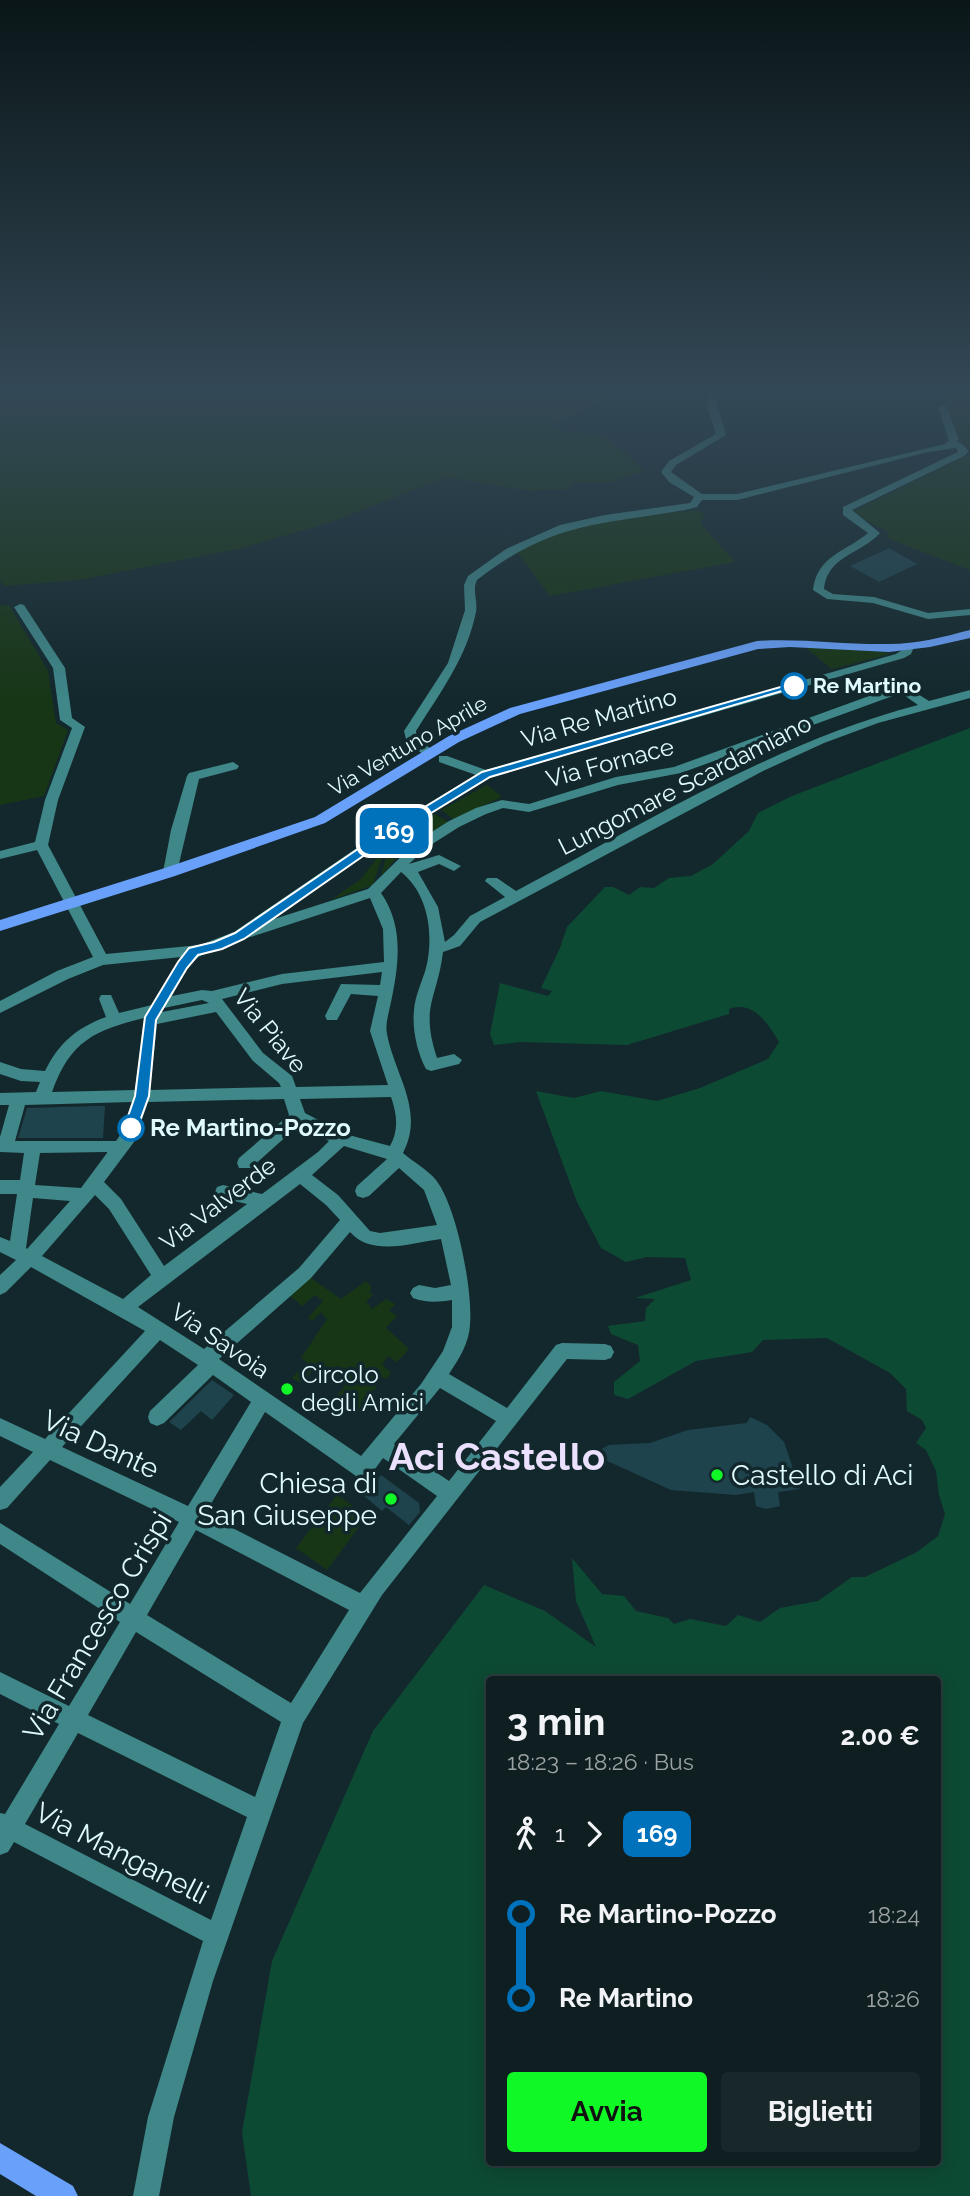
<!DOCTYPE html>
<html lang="it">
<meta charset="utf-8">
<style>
:root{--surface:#0e1e21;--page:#17272a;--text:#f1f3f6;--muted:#9ba2a5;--line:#2e3c3f;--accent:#11f827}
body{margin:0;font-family:Raleway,sans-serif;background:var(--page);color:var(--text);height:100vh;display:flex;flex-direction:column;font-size:26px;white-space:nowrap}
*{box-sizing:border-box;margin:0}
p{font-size:23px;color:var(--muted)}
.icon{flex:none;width:38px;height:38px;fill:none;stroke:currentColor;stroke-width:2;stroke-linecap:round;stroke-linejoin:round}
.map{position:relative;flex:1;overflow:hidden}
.panel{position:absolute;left:486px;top:1676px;width:455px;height:490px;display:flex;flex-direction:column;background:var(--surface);border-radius:7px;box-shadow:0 4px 18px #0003,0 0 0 2px var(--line)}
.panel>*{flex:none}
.badge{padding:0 14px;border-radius:10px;font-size:24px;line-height:46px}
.map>.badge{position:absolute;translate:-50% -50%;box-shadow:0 0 0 4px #fff}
.legs{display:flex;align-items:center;gap:10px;height:77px;padding:0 21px;font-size:23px}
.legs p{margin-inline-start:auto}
.overview{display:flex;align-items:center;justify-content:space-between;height:119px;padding:0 21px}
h1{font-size:38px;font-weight:700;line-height:52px}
.button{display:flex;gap:14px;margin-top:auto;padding:14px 21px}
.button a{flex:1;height:80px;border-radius:7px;background:var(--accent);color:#111;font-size:28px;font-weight:700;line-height:80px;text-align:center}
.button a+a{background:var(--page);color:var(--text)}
ul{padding:0 21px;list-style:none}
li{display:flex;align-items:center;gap:24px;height:84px;font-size:26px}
li i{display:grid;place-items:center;width:10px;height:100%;margin:0 9px;background:currentColor}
li i::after{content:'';width:18px;height:18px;margin:-9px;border:5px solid;border-radius:50%;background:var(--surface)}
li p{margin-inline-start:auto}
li:first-child i{background:linear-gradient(#0000 50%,currentColor 0)}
li:last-child i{background:linear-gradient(currentColor 50%,#0000 0)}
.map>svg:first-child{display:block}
</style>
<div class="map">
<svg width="970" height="2196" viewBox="0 0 970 2196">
<rect width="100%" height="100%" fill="#13282c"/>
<g fill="#173616">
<path d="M 0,393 L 624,393 L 596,404 L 549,427 C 563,433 578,431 594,434 C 606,436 636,460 643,471 L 609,483 L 572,483 L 568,489 L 531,491 L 447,477 L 331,522 L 242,548 L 80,580 L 4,586 L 0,581 Z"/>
<path d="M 949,393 L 970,393 L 970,447 L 958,440 L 946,404 Z"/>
<path d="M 970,454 L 970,570 L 889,539 L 887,531 L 859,517 L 854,511 Z"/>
<path d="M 699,510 L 705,516 L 700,523 L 735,562 L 550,596 L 516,551 C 572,522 637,516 699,510 Z"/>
<path d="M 9,605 L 48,671 L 56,723 L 68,730 L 44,796 L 0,805 L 0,606 Z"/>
<path d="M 805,647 L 884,652 L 890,654 L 832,669 Z"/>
<path d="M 487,785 L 502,797 L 453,819 L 441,810 Z"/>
<path d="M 435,814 L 448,822 L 402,851 L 381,876 L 390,843 Z"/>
<path d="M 386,846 L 373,885 L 331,900 L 361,879 Z"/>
<path d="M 308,1276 L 341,1299 L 366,1281 L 372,1288 L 369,1291 L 373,1295 L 366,1301 L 372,1309 L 386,1299 L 395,1304 L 389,1311 L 397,1316 L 386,1328 L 409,1349 L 397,1362 L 388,1356 L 382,1365 L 391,1373 L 386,1379 L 376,1374 L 368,1381 L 377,1387 L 372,1392 L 375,1394 L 368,1402 L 363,1400 L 360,1403 L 363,1406 L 354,1415 L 349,1412 L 356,1404 L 349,1399 L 342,1407 L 332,1401 L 345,1386 L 341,1382 L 346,1376 L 341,1373 L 335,1380 L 315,1367 L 301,1383 L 292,1378 L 307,1362 L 301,1358 L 327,1319 L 321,1312 L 312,1321 L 308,1318 L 323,1301 L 315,1295 L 302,1306 L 287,1293 Z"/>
<path d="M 337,1495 L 367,1516 L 327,1570 L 296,1548 Z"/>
</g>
<path fill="#0d4a34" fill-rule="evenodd" d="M 970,728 L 970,2196 L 251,2196 L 242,2132 L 272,1961 L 373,1731 L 484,1585 L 545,1611 L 596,1647 L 576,1601 L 572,1558 L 602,1594 L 624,1596 L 636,1611 L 668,1618 L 674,1624 L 690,1619 L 726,1626 L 738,1615 L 760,1622 L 780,1608 L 818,1601 L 852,1577 L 865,1577 L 917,1552 L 938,1536 L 945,1514 L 939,1495 L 936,1471 L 926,1450 L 916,1443 L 926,1428 L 922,1420 L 907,1411 L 906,1389 L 890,1373 L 827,1338 L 763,1340 L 752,1352 L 696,1361 L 628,1399 L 614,1395 L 614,1382 L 640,1361 L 638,1345 L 611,1334 L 608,1326 L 645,1321 L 646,1308 L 655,1299 L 635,1298 L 691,1280 L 685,1258 L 647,1257 L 626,1262 L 601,1248 L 577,1202 L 536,1091 L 574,1098 L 601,1091 L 657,1101 L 700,1088 L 768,1059 L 779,1042 C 768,1024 754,1000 729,1009 L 729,1014 L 627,1045 L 520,1042 L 494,1045 L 490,1034 L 500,983 L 548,996 L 552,991 L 541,988 L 560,948 L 567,927 L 605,887 L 613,887 L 629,895 L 640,887 L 654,888 L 669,878 L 691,876 L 713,864 L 749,831 L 758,813 L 792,796 ZM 490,1680 L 938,1680 L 938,2163 L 490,2163 Z"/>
<g fill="#1f434d">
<path d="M 889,548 L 917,564 L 879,582 L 850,566 Z"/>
<path d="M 95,1106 L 105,1106 L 103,1138 L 18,1138 L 27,1108 Z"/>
<path d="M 212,1380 L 234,1395 L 212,1420 L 201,1411 L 181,1430 L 169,1422 Z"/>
<path d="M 750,1417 L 767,1425 L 784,1442 L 800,1489 L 778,1492 L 780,1506 L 766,1509 L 756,1506 L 754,1492 L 736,1495 L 671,1490 L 592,1454 L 609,1445 L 650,1443 L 688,1430 L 747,1423 Z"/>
<path d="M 381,1475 L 419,1503 L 420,1512 L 409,1525 L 386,1507 L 382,1511 L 363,1495 Z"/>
</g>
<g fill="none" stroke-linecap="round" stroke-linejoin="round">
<g fill="#3f8789" fill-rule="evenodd">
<path d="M 711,393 L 720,393 L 717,405 L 726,435 L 676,465 L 671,472 L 702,494 L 737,494 L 945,444 L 949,440 L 938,407 L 946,405 L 959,440 L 957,442 L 961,443 L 969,451 L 964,456 L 852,510 L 880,533 C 861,554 827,556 824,589 L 833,594 L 874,597 L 928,613 L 970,609 L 970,615 L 928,619 L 873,603 L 827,599 L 813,590 C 817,556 845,552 868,533 L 843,515 L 843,507 L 958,452 L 956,448 L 928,452 L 737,500 L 702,500 L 697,507 L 685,510 C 597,525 552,522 477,580 C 472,590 478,601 476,612 C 467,657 440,693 416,731 L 417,738 L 436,753 L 434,756 L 426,756 L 407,743 L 404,731 L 448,663 L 465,610 L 464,585 L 468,576 L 506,549 L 560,525 L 605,515 L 690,503 L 694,497 L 669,482 L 661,472 L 669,461 L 716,434 L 707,405 Z"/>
<path d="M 20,604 L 24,605 L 65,668 L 72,718 L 85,727 L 58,800 L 48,845 L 106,954 L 200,945 L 234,932 L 370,839 L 476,775 L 439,762 L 439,756 L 447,756 L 486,770 L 896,654 L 902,650 L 904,645 L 914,647 L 911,654 L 904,658 L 490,777 L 380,845 L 271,920 L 368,889 L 416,842 L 449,821 L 476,808 L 502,800 L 529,804 L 616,777 L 674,767 L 902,684 L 929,701 L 970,690 L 970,698 L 878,723 L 824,743 L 763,771 L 480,922 L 460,946 L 443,952 C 437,1000 420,1006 437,1058 L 454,1054 L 462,1060 L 459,1064 L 431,1071 L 426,1069 C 417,1052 412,1029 414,1010 C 415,996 422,982 426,968 C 434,936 429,894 401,872 L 381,893 C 404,926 399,964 391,1002 C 389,1012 385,1024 387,1034 C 395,1076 425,1110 403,1153 C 413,1162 427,1169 436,1180 C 457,1207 473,1291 470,1325 C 469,1343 459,1359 449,1374 L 507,1408 L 556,1345 L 562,1343 L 605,1344 L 611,1346 L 614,1352 L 611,1358 L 605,1360 L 567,1359 L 382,1595 L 303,1723 L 213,1981 L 174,2117 L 159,2196 L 133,2196 L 148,2117 L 203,1941 L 14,1842 L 8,1852 L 0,1855 L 0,1813 L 5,1814 L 59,1724 L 0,1694 L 0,1672 L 69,1706 L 120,1622 L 0,1544 L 0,1523 L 130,1604 L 179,1522 L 50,1460 L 7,1508 L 0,1510 L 0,1487 L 33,1452 L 0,1436 L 0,1418 L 45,1439 L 145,1331 L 31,1267 L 6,1292 L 0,1295 L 0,1275 L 16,1260 L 0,1252 L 0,1237 L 10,1241 L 17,1194 L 0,1194 L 0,1180 L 20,1180 L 24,1153 L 0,1152 L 0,1137 L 9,1105 L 0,1105 L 0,1093 L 36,1092 L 40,1082 L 21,1081 L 0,1074 L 0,1062 L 21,1069 L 45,1071 C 59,1043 76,1028 106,1017 L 99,999 L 101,995 L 111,995 L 119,1013 L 152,1005 L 181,957 L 103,965 L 68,979 L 0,1013 L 0,1001 L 57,971 L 93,957 L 37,850 L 0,859 L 0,851 L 35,842 L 45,800 L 72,728 L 60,720 L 53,668 L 14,607 ZM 901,693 L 918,705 C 774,743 647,822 516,891 L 497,878 L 487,878 L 485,881 L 505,897 L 470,916 L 454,935 L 445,942 L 438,907 L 418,872 L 439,864 L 454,871 L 461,866 L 439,855 L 409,864 L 426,848 L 459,827 L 486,814 L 503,808 L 529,812 L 618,785 L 681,773 ZM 370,898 L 383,929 L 384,962 L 282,974 L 212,991 L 202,990 L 172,996 C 179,984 186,967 197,958 C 202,953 252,936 260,934 ZM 382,972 L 380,985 L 341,984 L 325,1016 L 327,1020 L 337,1020 L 351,994 L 378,996 L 370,1031 L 388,1085 L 296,1087 L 292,1076 L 263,1053 L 222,999 L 282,984 ZM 202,1000 L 209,1003 L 162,1012 L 164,1008 ZM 216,1012 L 253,1061 L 279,1083 L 281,1087 L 150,1090 L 157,1024 ZM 144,1018 L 135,1090 L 52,1092 C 70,1041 95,1030 144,1018 ZM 391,1097 C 397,1114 399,1130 390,1146 L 345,1134 L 305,1113 L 300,1099 ZM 284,1099 L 289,1115 L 239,1158 L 237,1163 L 239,1168 L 251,1168 L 299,1125 L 329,1141 L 318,1152 L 262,1194 L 223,1185 L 217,1187 L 215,1192 L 217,1197 L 247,1204 L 164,1266 L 121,1199 L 104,1182 L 134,1142 L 148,1102 ZM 132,1102 L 121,1134 L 116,1141 L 15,1141 L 25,1105 ZM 344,1146 L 387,1159 L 357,1186 L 355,1191 L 357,1196 L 363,1198 L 369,1196 L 399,1168 L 424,1190 L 437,1225 L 380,1233 L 370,1231 L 338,1195 L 312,1175 ZM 40,1153 L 107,1152 L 107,1153 L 81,1188 L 35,1185 ZM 300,1184 L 326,1205 L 340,1220 L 299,1268 L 204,1349 L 138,1307 ZM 95,1195 L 109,1209 L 151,1275 L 123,1299 L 42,1256 ZM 33,1198 L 70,1201 L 27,1249 L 26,1248 ZM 350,1232 C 372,1257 411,1243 441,1239 L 451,1285 L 435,1288 L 419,1285 L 413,1288 L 410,1293 L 413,1298 C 426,1303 438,1302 452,1300 L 452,1327 L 443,1351 L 421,1384 L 361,1456 L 219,1359 L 311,1278 ZM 160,1340 L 198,1365 L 150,1411 L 148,1417 L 150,1423 L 157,1426 L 164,1423 L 213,1375 L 251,1402 L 188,1506 L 62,1447 ZM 440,1388 L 496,1421 L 449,1481 L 394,1444 ZM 265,1412 L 356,1476 L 363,1478 L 370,1476 L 383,1458 L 437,1496 L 360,1593 L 205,1514 ZM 196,1530 L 349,1610 L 291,1703 L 147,1615 ZM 136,1632 L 281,1722 L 255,1797 L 88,1715 ZM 78,1733 L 247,1817 L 211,1920 L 25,1824 Z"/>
<path d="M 233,762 L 239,766 L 237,769 L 199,779 L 177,872 L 175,875 L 165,875 L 163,872 L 171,830 L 187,776 L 189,773 Z"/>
</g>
<g fill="#69a0fa" fill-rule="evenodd">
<path d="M 970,630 L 970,638 L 930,647 L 889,652 L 790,647 L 758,649 L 520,714 L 459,742 L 325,823 L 175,876 L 0,931 L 0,920 L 165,868 L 315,817 L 449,736 L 510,708 L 757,641 C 801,638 845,645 889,644 C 917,644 943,637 970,630 Z"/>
<path d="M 0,2143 L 73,2186 L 78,2196 L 36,2196 L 0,2174 Z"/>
</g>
</g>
<linearGradient id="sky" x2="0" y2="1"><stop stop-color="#0a1618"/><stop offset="0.56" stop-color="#334856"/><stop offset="1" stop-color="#334856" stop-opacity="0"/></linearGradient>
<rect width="970" height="701" fill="url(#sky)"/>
<path fill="#0072bc" stroke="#fff" stroke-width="2" d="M 791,684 L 799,686 L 490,777 L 379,845 L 244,939 L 222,949 L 198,955 L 187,968 L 156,1020 L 149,1096 L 136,1132 L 126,1132 L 124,1128 L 135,1096 L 145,1017 L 178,962 L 189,948 L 214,942 L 235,933 L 371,840 L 482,772 Z"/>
<g fill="#fff" stroke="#0072bc" stroke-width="3.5">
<circle cx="794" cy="686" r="12"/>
<circle cx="131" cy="1128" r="12"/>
</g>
<g fill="#11f827" stroke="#13282c" stroke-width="2.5">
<circle cx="287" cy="1389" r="7"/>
<circle cx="717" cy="1475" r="7"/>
<circle cx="391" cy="1499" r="7"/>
</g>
<g text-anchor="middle" stroke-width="7" stroke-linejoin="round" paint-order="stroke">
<g font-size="21" font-weight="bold" fill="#dffbfe" stroke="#13282c" text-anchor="start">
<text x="813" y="693">Re Martino</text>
</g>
<g font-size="21" fill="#dffbfe" stroke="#13282c">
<text transform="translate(408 746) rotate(-30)" y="7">Via Ventuno Aprile</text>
</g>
<g font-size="24" fill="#dffbfe" stroke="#13282c">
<text transform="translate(599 718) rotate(-16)" y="8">Via Re Martino</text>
<text transform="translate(610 763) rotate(-15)" y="8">Via Fornace</text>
<text transform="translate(685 785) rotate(-27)" y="8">Lungomare Scardamiano</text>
<text transform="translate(270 1031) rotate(51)" y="8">Via Piave</text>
<text transform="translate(218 1204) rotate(-37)" y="8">Via Valverde</text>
<text transform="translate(220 1341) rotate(34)" y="8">Via Savoia</text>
</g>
<g font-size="24" font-weight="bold" fill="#dffbfe" stroke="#13282c" text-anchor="start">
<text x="150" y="1136">Re Martino-Pozzo</text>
</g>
<g font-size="24" fill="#dffbfe" stroke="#13282c" text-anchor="start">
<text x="301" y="1383">Circolo<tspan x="301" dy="28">degli Amici</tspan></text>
</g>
<g font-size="28" fill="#dffbfe" stroke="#13282c">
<text transform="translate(101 1444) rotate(25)" y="10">Via Dante</text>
<text transform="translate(97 1626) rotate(-59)" y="10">Via Francesco Crispi</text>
<text transform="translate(122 1853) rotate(27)" y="10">Via Manganelli</text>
</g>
<g font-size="28" fill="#dffbfe" stroke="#13282c" text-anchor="start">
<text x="731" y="1485">Castello di Aci</text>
<text x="377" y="1493" text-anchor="end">Chiesa di<tspan x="377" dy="32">San Giuseppe</tspan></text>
</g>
<g font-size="38" font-weight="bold" fill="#ebe1fe" stroke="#13282c">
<text x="497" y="1470">Aci Castello</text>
</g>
</g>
</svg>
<b class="badge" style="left:394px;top:831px;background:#0072bc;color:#fff">169</b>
<section class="panel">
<div class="overview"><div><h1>3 min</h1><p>18:23 – 18:26 · Bus</p></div><b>2.00 €</b></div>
<div class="legs"><svg class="icon" aria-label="walk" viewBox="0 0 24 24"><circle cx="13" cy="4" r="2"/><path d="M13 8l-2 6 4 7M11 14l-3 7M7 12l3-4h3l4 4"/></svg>1<svg class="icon" aria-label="forward" viewBox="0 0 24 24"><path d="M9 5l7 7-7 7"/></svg><b class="badge" style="background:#0072bc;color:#fff">169</b></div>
<ul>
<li><i style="color:#0072bc"></i><b>Re Martino-Pozzo</b><p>18:24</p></li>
<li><i style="color:#0072bc"></i><b>Re Martino</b><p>18:26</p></li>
</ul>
<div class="button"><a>Avvia</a><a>Biglietti</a></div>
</section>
</div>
